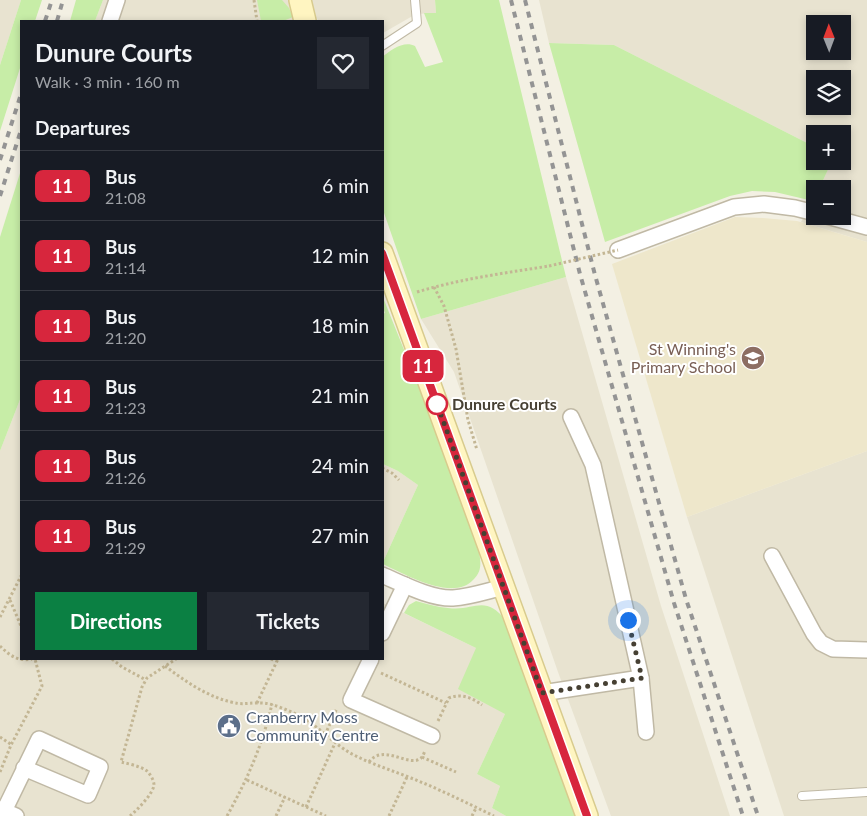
<!DOCTYPE html>
<meta charset="utf-8">
<style>
:root{--surface:#171b24;--page:#242831;--text:#f1f3f6;--muted:#9ea1a6;--line:#363941;--accent:#0b8043}
body{margin:0;font-family:Lato,sans-serif;background:var(--page);color:var(--text);height:100vh;display:flex;flex-direction:column;font-size:19px;white-space:nowrap}
*{box-sizing:border-box;margin:0}
p{font-size:16px;color:var(--muted)}
.icon{flex:none;width:28px;height:28px;fill:none;stroke:currentColor;stroke-width:2;stroke-linecap:round;stroke-linejoin:round}
.map{position:relative;flex:1;overflow:hidden}
.sheet{position:absolute;left:20px;top:20px;width:364px;height:640px;display:flex;flex-direction:column;background:var(--surface);border-radius:0px;box-shadow:0 2px 8px #0003}
.sheet>*{flex:none}
.badge{padding:0 10px;border-radius:8px;font-size:18px;line-height:32px}
.needle{width:32px;rotate:359deg}
.buttons{position:absolute;left:806px;top:15px;display:grid;gap:10px}
.buttons a{display:grid;place-items:center;width:45px;height:45px;border-radius:0px;background:var(--surface);box-shadow:0 2px 8px #0003;font-size:25px}
.you{position:absolute;width:25px;height:25px;margin:-12px;border:4px solid #fff;border-radius:50%;background:#1a73e8;box-shadow:0 0 0 8px #1a73e833}
.map>.badge{position:absolute;translate:-50% -50%;box-shadow:0 0 0 2px #fff}
h2{padding:0 15px;font-size:19px;line-height:45px}
.round{display:grid;place-items:center;flex:none;width:52px;height:52px;border-radius:0px;background:var(--page)}
.summary{display:flex;align-items:center;justify-content:space-between;height:85px;padding:0 15px}
h1{font-size:24px;font-weight:700;line-height:38px}
.cta{display:flex;gap:10px;margin-top:auto;padding:10px 15px}
.cta a{flex:1;height:58px;border-radius:0px;background:var(--accent);color:#fff;font-size:20px;font-weight:700;line-height:58px;text-align:center}
.cta a+a{background:var(--page);color:var(--text)}
ul{padding:0;list-style:none}
li{display:flex;align-items:center;gap:15px;height:70px;padding:0 15px;border-top:1px solid var(--line)}
li div{flex:1}
li b{display:block;font-size:19px}
li em{font-style:normal}
li .badge{min-width:55px;font-weight:700;text-align:center}
.map>svg:first-child{display:block}
</style>
<div class="map">
<svg width="867" height="816" viewBox="0 0 867 816">
<rect width="100%" height="100%" fill="#f3f0e3"/>
<g fill="#e8e3d0" fill-rule="evenodd">
<path d="M 0,0 L 21,0 L 0,65 Z"/>
<path d="M 103,0 L 435,0 L 436,13 L 416,14 L 383,33 L 382,21 L 318,21 L 317,18 L 307,21 L 95,21 Z"/>
<path d="M 539,0 L 867,0 L 867,242 L 801,222 L 815,197 L 815,216 L 842,216 L 842,189 L 819,189 L 832,161 L 842,161 L 842,134 L 815,134 L 815,147 L 614,45 L 549,43 ZM 815,24 L 842,24 L 842,51 L 815,51 ZM 815,79 L 842,79 L 842,106 L 815,106 Z"/>
<path d="M 566,277 L 661,606 L 730,816 L 611,816 L 558,672 L 454,372 L 421,319 Z"/>
<path d="M 21,397 L 21,659 L 382,659 L 383,603 L 476,648 L 505,714 L 477,774 L 500,786 L 492,808 L 506,816 L 0,816 L 0,451 Z"/>
<path d="M 867,451 L 867,816 L 784,816 L 687,517 Z"/>
<path d="M 383,464 L 398,471 L 418,485 L 383,562 Z"/>
</g>
<path fill="#eee7cb" d="M 735,217 L 763,218 L 797,221 L 867,242 L 867,451 L 687,517 L 612,264 Z"/>
<g fill="#c7eda7">
<path d="M 21,0 L 42,0 L 35,21 L 21,21 L 21,65 L 0,131 L 0,65 Z"/>
<path d="M 76,0 L 103,0 L 95,21 L 70,21 Z"/>
<path d="M 257,0 L 282,0 L 289,8 L 293,17 L 283,21 L 261,21 Z"/>
<path d="M 435,0 L 499,0 L 566,277 L 421,319 L 383,210 L 382,57 C 391,50 404,40 415,46 L 425,67 L 443,62 L 424,13 L 436,13 Z"/>
<path d="M 549,43 L 614,45 L 815,147 L 815,161 L 832,161 L 819,189 L 815,189 L 815,197 L 813,201 L 775,192 L 752,191 L 730,196 L 605,242 Z"/>
<path d="M 21,170 L 21,397 L 0,451 L 0,237 Z"/>
<path d="M 382,295 L 421,392 L 479,551 C 481,564 482,571 473,580 C 453,602 404,574 383,564 L 383,562 L 418,485 L 398,471 L 383,464 L 383,448 L 382,314 L 385,313 L 383,308 Z"/>
<path d="M 416,601 C 427,604 437,607 448,608 C 474,612 485,593 506,621 L 575,816 L 506,816 L 492,808 L 500,786 L 477,774 L 505,714 L 458,689 L 476,648 L 404,613 L 409,605 Z"/>
</g>
<g fill="none" stroke-linecap="round" stroke-linejoin="round">
<g stroke="#c0b9a5" stroke-width="10">
<g id="lane">
<path d="M 382,46 L 417,23 L 415,0"/>
<path d="M 802,796 L 867,792"/>
</g>
</g>
<g stroke="#c0b9a5" stroke-width="18">
<g id="street">
<path d="M 110,21 L 117,0"/>
<path d="M 827,216 L 867,227"/>
<path d="M 618,250 L 734,207 L 764,204 L 795,208 L 815,213"/>
<path d="M 571,417 L 593,465 L 641,678 L 646,732"/>
<path d="M 772,556 L 814,634 L 821,643 L 833,649 L 867,650"/>
<path d="M 382,575 C 403,584 431,599 453,598 C 470,597 487,591 504,587"/>
<path d="M 382,633 L 405,585"/>
<path d="M 371,659 L 351,700 L 432,736"/>
<path d="M 542,693 L 641,678"/>
<path d="M 0,809 L 16,816"/>
<path d="M 4,811 L 39,739 L 100,767 L 88,795 L 24,768"/>
</g>
</g>
<g stroke="#d8cb8d" stroke-width="24">
<g id="secondary">
<path d="M 300,0 L 305,21"/>
<path d="M 382,253 L 587,816"/>
</g>
</g>
<g stroke="#c3b694" stroke-width="3" stroke-dasharray="2.5 2.5" stroke-linecap="butt">
<path d="M 254,0 L 257,21"/>
<path d="M 434,287 L 444,306 L 456,349 L 468,420 L 477,450"/>
<path d="M 417,292 C 460,279 505,273 549,266"/>
<path d="M 382,468 L 392,473 L 399,480"/>
<path d="M 10,600 L 21,626"/>
<path d="M 0,617 L 21,576"/>
<path d="M 0,646 C 9,655 18,662 32,659"/>
<path d="M 112,659 L 122,667 L 146,680"/>
<path d="M 271,659 L 276,661"/>
<path d="M 165,666 C 185,681 206,696 231,702 C 242,705 246,703 257,703 C 271,702 284,709 296,714 C 317,724 332,743 352,754 C 371,764 391,770 411,778 C 439,789 467,803 494,816"/>
<path d="M 381,673 L 446,703"/>
<path d="M 257,703 L 278,659"/>
<path d="M 438,721 L 449,698 C 461,693 473,698 482,705"/>
<path d="M 325,735 L 337,708"/>
<path d="M 0,737 L 12,745"/>
<path d="M 422,757 L 456,772"/>
<path d="M 369,762 C 384,742 411,770 422,757 C 423,756 425,751 425,750"/>
<path d="M 0,772 L 11,745 L 42,686 L 35,659"/>
<path d="M 247,780 L 326,816"/>
<path d="M 306,807 L 335,743"/>
<path d="M 130,816 C 137,810 153,794 154,785 C 154,780 150,774 147,771 C 140,766 129,764 121,762 L 142,687 L 147,678 L 176,659"/>
<path d="M 227,816 C 248,778 262,746 272,704"/>
<path d="M 276,816 L 285,797"/>
<path d="M 389,816 L 407,777"/>
<path d="M 472,816 L 476,808"/>
</g>
<use href="#lane" stroke="#fff" stroke-width="8"/>
<use href="#street" stroke="#fff" stroke-width="15"/>
<use href="#secondary" stroke="#fff5c1" stroke-width="21"/>
<g stroke="#949494" stroke-width="4" stroke-dasharray="6 6" stroke-linecap="butt">
<path d="M 511,0 L 580,274 L 674,603 L 743,816"/>
<path d="M 525,0 L 595,275 L 686,599 L 758,816"/>
<path d="M 45,21 L 52,0"/>
<path d="M 57,21 L 63,0"/>
<path d="M 0,160 L 21,94"/>
<path d="M 0,196 L 21,130"/>
</g>
<path stroke="#c3b694" stroke-width="3" stroke-dasharray="2.5 2.5" stroke-linecap="butt" d="M 549,266 L 618,250"/>
</g>
<g fill="none" stroke-linecap="round" stroke-linejoin="round">
<g stroke="#fff" stroke-width="11">
<path id="line" d="M 382,253 L 587,816"/>
</g>
<use href="#line" stroke="#d7263d" stroke-width="8"/>
<path stroke="#464033" stroke-width="5" stroke-dasharray="0 9" d="M 437,404 L 436,401 L 542,693 L 642,678 L 628,620"/>
</g>
<defs>
<g id="school-disc" transform="scale(1.25)"><circle r="9.5" fill="#8d6e63" stroke="#fff"/><path d="M0-5L7-2L0 1L-7-2ZM-4 1L0 2.5L4 1V4Q0 6-4 4Z" fill="#fff"/></g>
<g id="civic-disc" transform="scale(1.25)"><circle r="9.5" fill="#5c6f8a" stroke="#fff"/><path d="M-.6-6.5H3V-4.5H.6V-3L4-1V1h2V6H-6V1h2V-1L-.6-3ZM-1.2 2.5V6h2.4V2.5Z" fill="#fff"/></g>
</defs>
<g fill-rule="evenodd">
<use href="#school-disc" x="753" y="358"/>
<use href="#civic-disc" x="229" y="726"/>
</g>
<circle fill="#fff" stroke="#d7263d" stroke-width="2.5" cx="437" cy="404" r="10"/>
<g text-anchor="middle" stroke-width="4" stroke-linejoin="round" paint-order="stroke">
<g font-size="16" fill="#785e54" stroke="#fff" text-anchor="end">
<text x="736" y="355">St Winning's<tspan x="736" dy="18">Primary School</tspan></text>
</g>
<g font-size="16" font-weight="bold" fill="#464033" stroke="#fff" text-anchor="start">
<text x="452" y="410">Dunure Courts</text>
</g>
<g font-size="16" fill="#4e5e75" stroke="#fff" text-anchor="start">
<text x="246" y="723">Cranberry Moss<tspan x="246" dy="18">Community Centre</tspan></text>
</g>
</g>
</svg>
<div class="buttons">
<a><svg class="needle" viewBox="-14 -14 28 28"><path d="M0-13l5 13h-10z" fill="#e53935"/><path d="M0 13l5-13h-10z" fill="#9ea1a6"/></svg></a>
<a><svg class="icon" aria-label="layers" viewBox="0 0 24 24"><path d="M12 4l9 5-9 5-9-5zM3 14l9 5 9-5"/></svg></a>
<a>+</a>
<a>−</a>
</div>
<div class="you" style="left:628px;top:620px"></div>
<b class="badge" style="left:423px;top:366px;background:#d7263d;color:#fff">11</b>
<section class="sheet">
<div class="summary"><div><h1>Dunure Courts</h1><p>Walk · 3 min · 160 m</p></div><a class="round"><svg class="icon" aria-label="heart" viewBox="0 0 24 24"><path d="M12 20l-8-8c-3-5 5-10 8-4 3-6 11-1 8 4z"/></svg></a></div>
<h2>Departures</h2>
<ul>
<li><span class="badge" style="background:#d7263d;color:#fff">11</span><div><b>Bus</b><p>21:08</p></div><em>6 min</em></li>
<li><span class="badge" style="background:#d7263d;color:#fff">11</span><div><b>Bus</b><p>21:14</p></div><em>12 min</em></li>
<li><span class="badge" style="background:#d7263d;color:#fff">11</span><div><b>Bus</b><p>21:20</p></div><em>18 min</em></li>
<li><span class="badge" style="background:#d7263d;color:#fff">11</span><div><b>Bus</b><p>21:23</p></div><em>21 min</em></li>
<li><span class="badge" style="background:#d7263d;color:#fff">11</span><div><b>Bus</b><p>21:26</p></div><em>24 min</em></li>
<li><span class="badge" style="background:#d7263d;color:#fff">11</span><div><b>Bus</b><p>21:29</p></div><em>27 min</em></li>
</ul>
<div class="cta"><a>Directions</a><a>Tickets</a></div>
</section>
</div>
